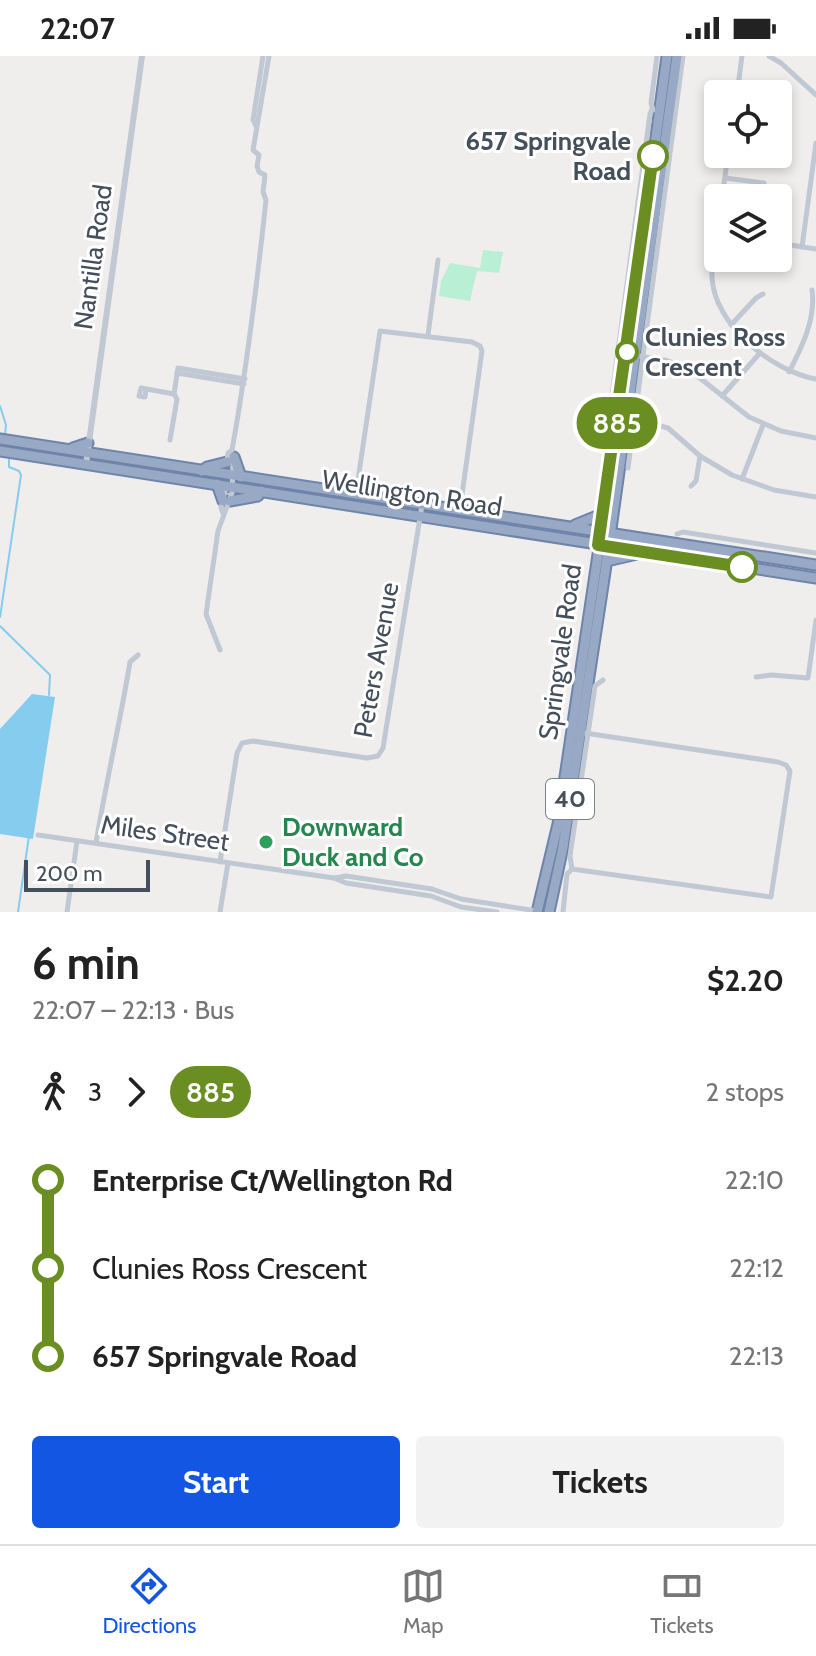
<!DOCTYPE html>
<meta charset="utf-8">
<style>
:root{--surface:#fff;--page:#f2f2f2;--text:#222;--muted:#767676;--line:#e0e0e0;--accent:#1356e4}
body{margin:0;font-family:Cabin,sans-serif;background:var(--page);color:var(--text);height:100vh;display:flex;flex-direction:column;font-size:30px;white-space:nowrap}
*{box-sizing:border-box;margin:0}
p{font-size:26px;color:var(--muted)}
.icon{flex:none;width:44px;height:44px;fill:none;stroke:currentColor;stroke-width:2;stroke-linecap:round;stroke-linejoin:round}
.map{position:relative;height:856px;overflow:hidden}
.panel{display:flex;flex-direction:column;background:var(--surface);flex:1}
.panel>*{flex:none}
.badge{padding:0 16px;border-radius:26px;font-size:28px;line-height:52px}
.controls{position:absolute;left:704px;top:24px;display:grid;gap:16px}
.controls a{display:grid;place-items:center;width:88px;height:88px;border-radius:8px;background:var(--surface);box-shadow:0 4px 12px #0003;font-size:40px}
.scale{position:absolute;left:24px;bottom:20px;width:126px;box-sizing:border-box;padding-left:8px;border:4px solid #454e5b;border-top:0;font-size:22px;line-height:28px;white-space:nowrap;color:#454e5b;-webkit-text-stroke:6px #fff;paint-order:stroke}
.map>.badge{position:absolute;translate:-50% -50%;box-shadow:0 0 0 4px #fff}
.legs{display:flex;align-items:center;gap:12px;height:88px;padding:0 32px;font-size:26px}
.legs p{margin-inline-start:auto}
.overview{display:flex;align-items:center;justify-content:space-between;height:136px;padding:0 32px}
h1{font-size:44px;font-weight:800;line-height:60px}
.cta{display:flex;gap:16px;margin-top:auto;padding:16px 32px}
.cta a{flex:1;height:92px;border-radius:8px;background:var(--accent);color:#fff;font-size:32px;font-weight:800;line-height:92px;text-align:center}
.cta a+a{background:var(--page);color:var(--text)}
ul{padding:0 32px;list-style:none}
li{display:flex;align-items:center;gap:28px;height:88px;font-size:30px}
li i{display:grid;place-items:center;width:12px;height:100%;margin:0 10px;background:currentColor}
li i::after{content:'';width:20px;height:20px;margin:-10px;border:6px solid;border-radius:50%;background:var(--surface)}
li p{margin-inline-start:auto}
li:first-child i{background:linear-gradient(#0000 50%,currentColor 0)}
li:last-child i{background:linear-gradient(currentColor 50%,#0000 0)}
.status{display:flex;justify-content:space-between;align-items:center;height:56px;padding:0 40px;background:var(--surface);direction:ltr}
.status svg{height:22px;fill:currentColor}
.tabs{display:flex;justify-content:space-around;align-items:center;height:112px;border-top:2px solid var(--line);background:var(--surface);font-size:22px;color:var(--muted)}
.tabs a{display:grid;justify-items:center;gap:4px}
.tabs .active{color:var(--accent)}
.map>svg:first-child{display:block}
</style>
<div class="status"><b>22:07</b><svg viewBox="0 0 49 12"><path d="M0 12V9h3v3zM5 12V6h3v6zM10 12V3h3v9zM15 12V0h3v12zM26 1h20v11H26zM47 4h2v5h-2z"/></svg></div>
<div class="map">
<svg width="816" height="856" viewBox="0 0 816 856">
<rect width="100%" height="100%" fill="#f0eded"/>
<path fill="#b9f0d5" d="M 483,194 L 503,196 L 499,217 L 477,215 L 470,245 L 439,240 L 441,225 L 450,207 L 480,212 Z"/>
<path fill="#85ccee" d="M 32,638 L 55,641 L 33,783 L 0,778 L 0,673 Z"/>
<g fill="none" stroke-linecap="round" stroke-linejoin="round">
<g stroke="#85ccee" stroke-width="2">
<path d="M 0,350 L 6,369 L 5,379"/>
<path d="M 0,561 L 21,419 L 19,415 L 9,411 L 9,403"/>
<path d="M 0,570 L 50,619 L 49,639"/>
<path d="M 18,856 L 29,780"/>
</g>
<g stroke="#6e84aa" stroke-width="13">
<g id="trunk">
<path d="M 0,383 L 816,509"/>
<path d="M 73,392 L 88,387"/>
<path d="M 0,395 L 816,522"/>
<path d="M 234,401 L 241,421"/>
<path d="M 202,415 L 207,411 L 227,406"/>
<path d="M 217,428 L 223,445"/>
<path d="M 230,445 L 258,440 L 261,435"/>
<path d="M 575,469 L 602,458"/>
<path d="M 607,505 L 637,498"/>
<path d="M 537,856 L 558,768 L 615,384 L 667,0"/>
<path d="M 549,856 L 563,791 L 605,516 L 677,0"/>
</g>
</g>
<g stroke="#c0c8d3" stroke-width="5">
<path d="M 769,0 L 781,7 L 816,39"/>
<path d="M 737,38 L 742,0"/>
<path d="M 653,54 L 651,47 L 657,0"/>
<path d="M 256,70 L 253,64 L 263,0"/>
<path d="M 725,122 L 764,127"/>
<path d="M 722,142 L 728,98"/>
<path d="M 718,172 C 716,188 711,205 712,221 C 714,269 772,315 816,323"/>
<path d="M 778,187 L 816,193"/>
<path d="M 802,191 L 816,87"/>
<path d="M 731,269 L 756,242 L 763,238"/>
<path d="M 428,279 L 438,204"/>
<path d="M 639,300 L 665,304 L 686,311 L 749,361 L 781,375 L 816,382"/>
<path d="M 789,316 C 802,291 816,263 812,234"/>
<path d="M 177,317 L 244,328"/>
<path d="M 146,333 L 145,341 L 139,340 L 141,332 L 174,338"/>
<path d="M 722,340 L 760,297"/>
<path d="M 634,363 L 668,372 L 700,400 L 732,419 L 774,434 L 816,441"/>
<path d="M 170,384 L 177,343 L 174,338 L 178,312 L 245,323"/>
<path d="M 614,387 L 610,384 L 607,376 L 650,58 L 652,53"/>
<path d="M 227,405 L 228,397 L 232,394 C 247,311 257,228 266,144 L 263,136 L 265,119 L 259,116 L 257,110 L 259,99 L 253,94 L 269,0"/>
<path d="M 628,412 L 683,0"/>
<path d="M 742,423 L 763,369"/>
<path d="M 691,430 L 696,425 L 700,400"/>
<path d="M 356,437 L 380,275 L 472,286 L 480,290 L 482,295 L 460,453"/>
<path d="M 223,457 L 221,452 L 226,431"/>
<path d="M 677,478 L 683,476 L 816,497"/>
<path d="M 220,594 L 206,558 L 218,475 L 232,437 L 233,406"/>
<path d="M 756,621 L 771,619 L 808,622 L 816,564"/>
<path d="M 38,779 L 334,822 L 346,827 L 431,840 L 461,851 L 497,856"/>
<path d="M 96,787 C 106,726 120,667 130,606 L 138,599"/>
<path d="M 220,806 L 237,697 L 242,687 L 253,685 L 367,702 L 378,700 L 383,692 L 422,449"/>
<path d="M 572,813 L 771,841 L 790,715 L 786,709 L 778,706 L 578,676"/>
<path d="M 335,822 L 346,820 L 432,833 L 461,843 L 537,855"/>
<path d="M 67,856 L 77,785"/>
<path d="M 220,856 L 228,807"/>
<path d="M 563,856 L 567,818 L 572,813 L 570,800 L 595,630 L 603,624"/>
</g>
<path stroke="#c0c8d3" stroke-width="6" d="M 86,408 L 142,0"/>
<use href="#trunk" stroke="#98a9c6" stroke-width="9"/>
</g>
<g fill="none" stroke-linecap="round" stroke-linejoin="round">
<g stroke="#fff" stroke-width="18">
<path id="line-1" d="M 653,100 L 598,489 L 742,511"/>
</g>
<use href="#line-1" stroke="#6b8e23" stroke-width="12"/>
</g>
<g fill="#fff" stroke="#6b8e23" stroke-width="4">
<circle cx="653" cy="100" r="14"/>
<circle cx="627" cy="296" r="10"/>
<circle cx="742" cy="511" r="14"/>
</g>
<circle fill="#2e9e5b" stroke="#fff" stroke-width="3" cx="266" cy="786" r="8"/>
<g text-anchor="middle" stroke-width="6" stroke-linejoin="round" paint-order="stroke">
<rect fill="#fff" stroke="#7d838c" stroke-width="2" x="546" y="723" width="48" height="40" rx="6"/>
<g font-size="24" font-weight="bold" fill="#454e5b">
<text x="570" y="751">40</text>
</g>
<g font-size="26" font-weight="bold" fill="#454e5b" stroke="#fff" text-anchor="end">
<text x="631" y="94">657 Springvale<tspan x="631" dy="30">Road</tspan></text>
<text x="645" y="290" text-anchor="start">Clunies Ross<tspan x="645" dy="30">Crescent</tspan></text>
</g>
<g font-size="26" fill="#454e5b" stroke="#fff">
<text transform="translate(93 201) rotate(-82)" y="9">Nantilla Road</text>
<text transform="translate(412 437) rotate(9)" y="9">Wellington Road</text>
<text transform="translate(560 596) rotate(-82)" y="9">Springvale Road</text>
<text transform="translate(376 604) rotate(-80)" y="9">Peters Avenue</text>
<text transform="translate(165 777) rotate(8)" y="9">Miles Street</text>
</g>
<g font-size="26" font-weight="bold" fill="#27864d" stroke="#fff" text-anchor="start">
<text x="282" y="780">Downward<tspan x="282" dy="30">Duck and Co</tspan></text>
</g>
</g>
</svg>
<div class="controls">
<a><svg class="icon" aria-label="locate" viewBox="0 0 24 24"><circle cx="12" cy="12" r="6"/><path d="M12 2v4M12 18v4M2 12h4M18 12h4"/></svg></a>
<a><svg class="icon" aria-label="layers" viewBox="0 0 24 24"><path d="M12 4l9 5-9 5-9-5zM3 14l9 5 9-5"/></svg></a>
</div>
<div class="scale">200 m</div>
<b class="badge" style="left:617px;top:367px;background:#6b8e23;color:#fff">885</b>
</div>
<section class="panel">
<div class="overview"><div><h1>6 min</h1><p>22:07 – 22:13 · Bus</p></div><b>$2.20</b></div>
<div class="legs"><svg class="icon" aria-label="walk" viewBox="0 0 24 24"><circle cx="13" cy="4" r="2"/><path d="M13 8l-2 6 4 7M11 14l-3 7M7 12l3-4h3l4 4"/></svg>3<svg class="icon" aria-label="forward" viewBox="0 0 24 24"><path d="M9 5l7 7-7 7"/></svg><b class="badge" style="background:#6b8e23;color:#fff">885</b><p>2 stops</p></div>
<ul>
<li><i style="color:#6b8e23"></i><b>Enterprise Ct/Wellington Rd</b><p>22:10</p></li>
<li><i style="color:#6b8e23"></i><span>Clunies Ross Crescent</span><p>22:12</p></li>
<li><i style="color:#6b8e23"></i><b>657 Springvale Road</b><p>22:13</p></li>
</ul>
<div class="cta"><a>Start</a><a>Tickets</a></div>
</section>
<nav class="tabs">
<a class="active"><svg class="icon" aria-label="directions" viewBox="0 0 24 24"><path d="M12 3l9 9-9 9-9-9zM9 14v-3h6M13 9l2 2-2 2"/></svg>Directions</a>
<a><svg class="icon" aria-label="map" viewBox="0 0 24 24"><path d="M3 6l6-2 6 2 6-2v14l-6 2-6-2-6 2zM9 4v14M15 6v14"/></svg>Map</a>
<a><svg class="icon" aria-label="tickets" viewBox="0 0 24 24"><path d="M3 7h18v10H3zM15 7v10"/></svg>Tickets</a>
</nav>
